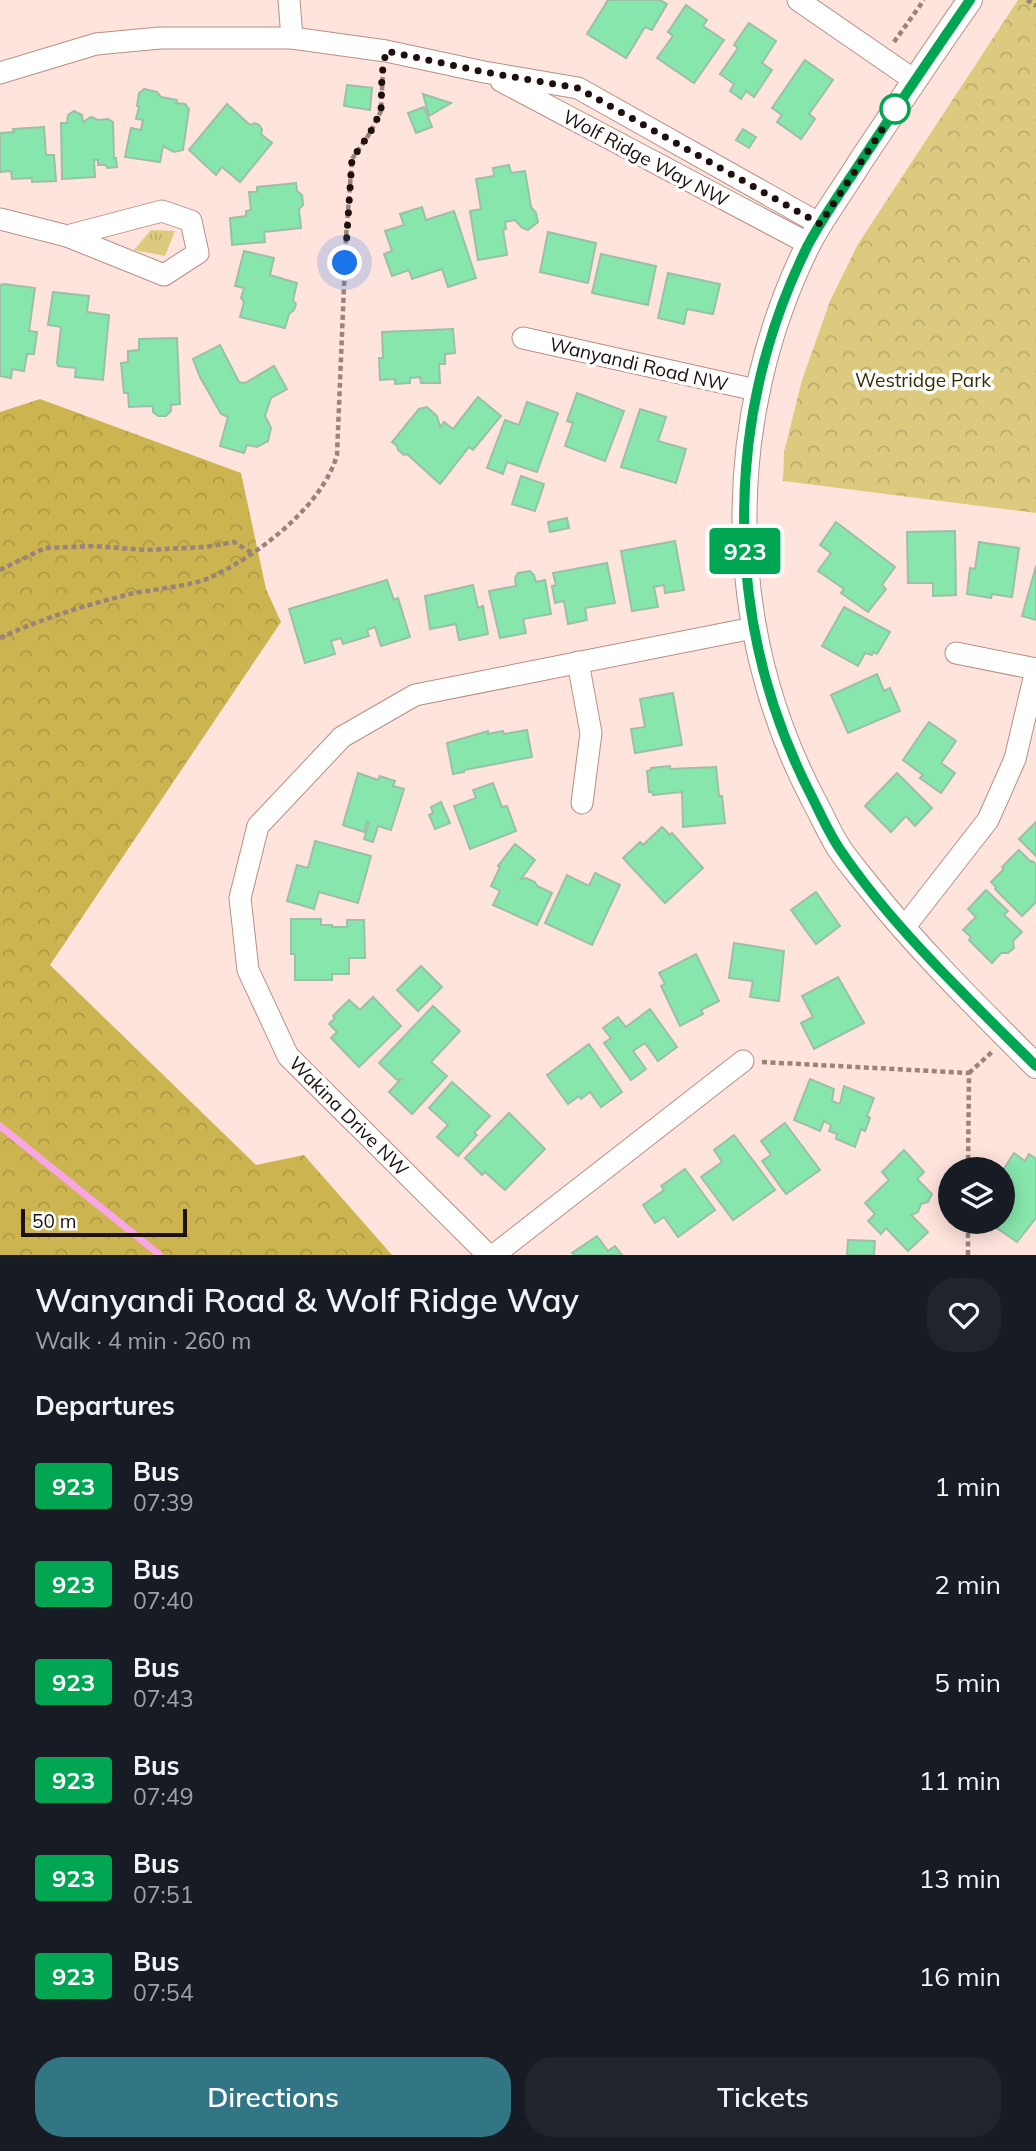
<!DOCTYPE html>
<meta charset="utf-8">
<style>
:root{--surface:#171b24;--page:#20242c;--text:#f1f3f6;--muted:#9ea1a6;--accent:#327686}
body{margin:0;font-family:Mulish,sans-serif;background:var(--page);color:var(--text);height:100vh;display:flex;flex-direction:column;font-size:26px;white-space:nowrap}
*{box-sizing:border-box;margin:0}
p{font-size:23px;color:var(--muted)}
.icon{flex:none;width:38px;height:38px;fill:none;stroke:currentColor;stroke-width:2;stroke-linecap:round;stroke-linejoin:round}
.map{position:relative;height:1255px;overflow:hidden}
.drawer{display:flex;flex-direction:column;background:var(--surface);flex:1}
.drawer>*{flex:none}
.badge{padding:0 14px;border-radius:5px;font-size:24px;line-height:46px}
.controls{position:absolute;left:938px;top:1157px;display:grid;gap:14px}
.controls a{display:grid;place-items:center;width:77px;height:77px;border-radius:50%;background:var(--surface);box-shadow:0 4px 18px #0003;font-size:35px}
.scale{position:absolute;left:21px;bottom:18px;width:166px;box-sizing:border-box;padding-left:7px;border:4px solid #1e100c;border-top:0;font-size:19px;line-height:24px;white-space:nowrap;color:#1e100c;-webkit-text-stroke:5px #fff;paint-order:stroke}
.you{position:absolute;width:35px;height:35px;margin:-18px;border:5px solid #fff;border-radius:50%;background:#1a73e8;box-shadow:0 0 0 10px #1a73e833}
.map>.badge{position:absolute;translate:-50% -50%;box-shadow:0 0 0 4px #fff}
h2{padding:0 35px;font-size:26px;line-height:63px}
.round{display:grid;place-items:center;flex:none;width:74px;height:74px;border-radius:28px;background:var(--page)}
.headline{display:flex;align-items:center;justify-content:space-between;height:119px;padding:0 35px}
h1{font-size:33px;font-weight:600;line-height:52px}
.cta{display:flex;gap:14px;margin-top:auto;padding:14px 35px}
.cta a{flex:1;height:80px;border-radius:28px;background:var(--accent);color:#fff;font-size:28px;font-weight:600;line-height:80px;text-align:center}
.cta a+a{background:var(--page);color:var(--text)}
ul{padding:0;list-style:none}
li{display:flex;align-items:center;gap:21px;height:98px;padding:0 35px}
li div{flex:1}
li b{display:block;font-size:26px}
li em{font-style:normal}
li .badge{min-width:77px;font-weight:700;text-align:center}
.map>svg:first-child{display:block}
</style>
<div class="map">
<svg width="1036" height="1255" viewBox="0 0 1036 1255">
<defs>
<pattern id="grass-tufts" width="24" height="20" patternUnits="userSpaceOnUse" patternTransform="scale(1.75)"><rect width="24" height="20" fill="#dcca7f"/><path d="M3 7l-1-3M5 7V3M7 7l1-3M15 17l-1-3M17 17v-4M19 17l1-3" fill="none" stroke="#bcac6d"/></pattern>
<pattern id="forest-crowns" width="20" height="18" patternUnits="userSpaceOnUse" patternTransform="scale(1.75)"><rect width="20" height="18" fill="#ccb450"/><path d="M2 6a3 3 0 1 1 6 0M12 15a3 3 0 1 1 6 0" fill="none" stroke="#af9a45"/></pattern>
<pattern id="park-crowns" width="20" height="18" patternUnits="userSpaceOnUse" patternTransform="scale(1.75)"><rect width="20" height="18" fill="#dcca7f"/><path d="M2 6a3 3 0 1 1 6 0M12 15a3 3 0 1 1 6 0" fill="none" stroke="#bcac6d"/></pattern>
</defs>
<rect width="100%" height="100%" fill="#ffe4dd"/>
<path fill="url(#grass-tufts)" d="M 151,230 L 175,231 L 165,256 L 134,250 Z"/>
<path fill="url(#forest-crowns)" d="M 40,399 L 241,473 L 266,589 L 281,622 L 50,965 L 256,1165 L 304,1155 L 392,1255 L 0,1255 L 0,412 Z"/>
<path fill="url(#park-crowns)" d="M 1018,0 L 1036,0 L 1036,513 L 783,481 L 784,452 L 802,380 L 830,301 L 858,244 Z"/>
<g fill="none" stroke-linecap="round" stroke-linejoin="round">
<path stroke="#f8a7e4" stroke-width="7" d="M 0,1126 L 160,1255"/>
</g>
<g fill="#87e6ac" stroke="#9bbfa7" stroke-width="2">
<path d="M 608,0 L 660,0 L 667,4 L 652,30 L 645,27 L 626,58 L 587,34 Z"/>
<path d="M 686,5 L 707,20 L 703,26 L 724,40 L 694,83 L 657,58 L 673,36 L 668,32 Z"/>
<path d="M 749,23 L 776,41 L 762,63 L 772,70 L 754,97 L 746,91 L 741,99 L 730,91 L 734,84 L 720,74 L 738,48 L 734,45 Z"/>
<path d="M 805,60 L 833,80 L 809,114 L 815,119 L 801,139 L 777,122 L 782,115 L 772,108 Z"/>
<path d="M 347,85 L 372,88 L 370,110 L 344,106 Z"/>
<path d="M 144,89 L 157,92 L 161,97 L 177,100 L 176,103 L 185,104 L 189,109 L 183,150 L 174,152 L 163,146 L 160,162 L 125,157 L 131,128 L 141,130 L 143,120 L 136,119 L 139,107 L 137,106 L 139,93 Z"/>
<path d="M 423,94 L 451,103 L 429,116 Z"/>
<path d="M 227,104 L 250,125 L 255,123 L 259,125 L 262,129 L 261,134 L 272,143 L 240,182 L 222,167 L 216,175 L 189,150 Z"/>
<path d="M 424,107 L 432,127 L 416,133 L 408,113 Z"/>
<path d="M 74,111 L 82,115 L 83,122 L 91,117 L 98,120 L 108,119 L 113,122 L 114,158 L 116,158 L 117,167 L 107,168 L 106,165 L 98,165 L 98,160 L 94,160 L 95,177 L 62,179 L 61,123 L 67,123 L 68,115 Z"/>
<path d="M 44,127 L 46,155 L 54,155 L 56,181 L 32,182 L 32,178 L 12,179 L 11,171 L 0,172 L 0,133 L 14,132 L 13,129 Z"/>
<path d="M 743,129 L 756,137 L 749,148 L 736,140 Z"/>
<path d="M 509,165 L 511,173 L 525,171 L 531,207 L 536,213 L 538,222 L 528,230 L 522,228 L 515,220 L 505,222 L 506,229 L 503,230 L 507,255 L 478,260 L 470,211 L 481,209 L 476,179 L 494,176 L 493,168 Z"/>
<path d="M 296,183 L 297,191 L 302,195 L 303,205 L 299,209 L 301,228 L 264,232 L 265,242 L 232,245 L 230,218 L 246,216 L 246,211 L 251,210 L 249,192 L 257,192 L 257,187 Z"/>
<path d="M 422,207 L 426,220 L 454,211 L 476,278 L 448,287 L 442,269 L 412,279 L 409,270 L 392,276 L 384,254 L 392,251 L 385,231 L 404,225 L 400,214 Z"/>
<path d="M 548,232 L 596,243 L 588,283 L 540,272 Z"/>
<path d="M 244,251 L 274,258 L 270,275 L 297,283 L 293,300 L 296,304 L 294,310 L 289,314 L 285,328 L 240,317 L 244,302 L 241,298 L 244,288 L 235,286 Z"/>
<path d="M 601,254 L 656,266 L 648,305 L 592,293 Z"/>
<path d="M 668,273 L 720,284 L 713,314 L 687,309 L 684,324 L 658,318 Z"/>
<path d="M 4,284 L 35,288 L 29,331 L 37,332 L 34,354 L 27,354 L 24,371 L 12,369 L 11,378 L 0,376 L 0,285 Z"/>
<path d="M 53,292 L 89,296 L 87,312 L 109,315 L 103,380 L 75,377 L 76,368 L 58,366 L 57,363 L 61,327 L 48,325 Z"/>
<path d="M 453,329 L 455,353 L 445,354 L 445,364 L 439,364 L 440,383 L 421,383 L 420,377 L 410,378 L 410,383 L 395,384 L 395,379 L 380,380 L 379,358 L 383,358 L 382,332 Z"/>
<path d="M 177,338 L 180,404 L 171,405 L 171,411 L 166,416 L 158,416 L 153,412 L 153,406 L 129,407 L 128,393 L 124,393 L 121,363 L 128,362 L 128,351 L 139,350 L 139,339 Z"/>
<path d="M 220,345 L 239,382 L 245,383 L 274,366 L 287,389 L 271,398 L 265,416 L 271,428 L 268,441 L 257,447 L 247,445 L 244,453 L 220,446 L 228,417 L 221,414 L 200,377 L 193,359 Z"/>
<path d="M 577,393 L 624,411 L 605,461 L 565,446 L 573,423 L 567,421 Z"/>
<path d="M 478,397 L 501,416 L 473,450 L 469,447 L 440,484 L 407,454 L 404,455 L 398,450 L 397,446 L 392,442 L 419,409 L 427,407 L 437,416 L 440,427 L 444,422 L 453,429 Z"/>
<path d="M 527,402 L 558,413 L 537,472 L 507,462 L 503,474 L 487,468 L 505,420 L 519,425 Z"/>
<path d="M 640,409 L 666,417 L 658,441 L 686,449 L 676,483 L 621,467 Z"/>
<path d="M 521,476 L 544,484 L 535,511 L 512,504 Z"/>
<path d="M 567,518 L 569,528 L 550,532 L 548,522 Z"/>
<path d="M 836,522 L 895,567 L 882,585 L 886,589 L 868,612 L 841,593 L 844,589 L 818,571 L 831,553 L 820,545 Z"/>
<path d="M 955,531 L 956,595 L 933,596 L 933,583 L 908,583 L 907,532 Z"/>
<path d="M 675,541 L 684,590 L 665,593 L 664,585 L 654,587 L 658,607 L 632,611 L 621,551 Z"/>
<path d="M 979,542 L 1019,548 L 1012,597 L 992,594 L 991,598 L 967,594 L 970,568 L 975,569 Z"/>
<path d="M 607,563 L 615,603 L 585,608 L 587,620 L 568,624 L 564,601 L 555,603 L 552,586 L 556,585 L 553,573 Z"/>
<path d="M 1036,566 L 1036,620 L 1022,616 Z"/>
<path d="M 530,571 L 534,575 L 536,582 L 545,580 L 551,614 L 523,619 L 526,633 L 500,638 L 489,591 L 516,586 L 515,578 L 518,573 Z"/>
<path d="M 387,580 L 394,600 L 398,598 L 410,637 L 381,646 L 375,627 L 367,630 L 369,636 L 343,644 L 341,638 L 331,641 L 335,654 L 305,663 L 289,609 Z"/>
<path d="M 473,585 L 478,608 L 483,606 L 488,634 L 459,640 L 456,624 L 430,629 L 425,596 Z"/>
<path d="M 844,607 L 890,632 L 877,654 L 873,652 L 872,655 L 865,653 L 858,666 L 822,646 Z"/>
<path d="M 877,674 L 884,691 L 890,688 L 900,711 L 848,733 L 831,695 Z"/>
<path d="M 673,693 L 682,745 L 635,753 L 631,729 L 645,727 L 640,699 Z"/>
<path d="M 929,722 L 956,741 L 941,763 L 955,773 L 941,793 L 920,778 L 923,775 L 903,760 Z"/>
<path d="M 527,730 L 532,757 L 464,770 L 464,772 L 453,774 L 447,743 L 488,731 L 488,734 L 503,731 L 504,734 Z"/>
<path d="M 670,766 L 670,769 L 716,767 L 719,796 L 722,796 L 725,823 L 683,827 L 682,792 L 653,795 L 652,792 L 649,792 L 647,771 L 651,770 L 651,768 Z"/>
<path d="M 358,773 L 378,780 L 380,776 L 395,781 L 393,786 L 404,789 L 391,830 L 378,826 L 373,842 L 364,839 L 369,823 L 367,822 L 364,832 L 343,825 Z"/>
<path d="M 897,773 L 932,808 L 915,826 L 906,816 L 891,832 L 865,806 Z"/>
<path d="M 493,783 L 502,807 L 507,806 L 516,831 L 470,849 L 454,806 L 476,798 L 473,790 Z"/>
<path d="M 441,802 L 450,823 L 435,829 L 429,815 L 433,813 L 431,807 Z"/>
<path d="M 1036,822 L 1036,856 L 1019,839 Z"/>
<path d="M 662,827 L 670,835 L 672,833 L 703,868 L 665,903 L 623,858 L 640,842 L 643,845 Z"/>
<path d="M 315,841 L 371,856 L 358,903 L 319,892 L 314,909 L 287,901 L 297,865 L 308,868 Z"/>
<path d="M 515,844 L 535,860 L 521,879 L 526,878 L 535,882 L 537,886 L 552,893 L 537,925 L 493,905 L 500,891 L 491,886 L 500,867 L 498,866 Z"/>
<path d="M 1019,850 L 1031,862 L 1032,861 L 1036,864 L 1036,902 L 1022,916 L 995,889 L 996,887 L 991,882 L 1004,869 L 1002,867 Z"/>
<path d="M 595,873 L 620,885 L 592,945 L 545,923 L 567,875 L 589,886 Z"/>
<path d="M 986,890 L 1008,911 L 1004,915 L 1022,932 L 1013,941 L 1014,948 L 1008,953 L 1001,953 L 992,963 L 969,940 L 971,937 L 963,930 L 976,917 L 968,909 Z"/>
<path d="M 816,892 L 840,926 L 816,944 L 791,910 Z"/>
<path d="M 291,919 L 321,919 L 321,925 L 332,925 L 332,927 L 347,927 L 347,920 L 364,920 L 365,958 L 349,958 L 349,974 L 332,974 L 332,980 L 295,980 L 295,954 L 291,954 Z"/>
<path d="M 734,943 L 784,951 L 779,1001 L 750,997 L 753,981 L 729,978 Z"/>
<path d="M 696,954 L 719,1001 L 701,1010 L 703,1014 L 680,1026 L 661,986 L 665,984 L 659,973 Z"/>
<path d="M 421,966 L 442,987 L 418,1011 L 397,990 Z"/>
<path d="M 838,977 L 864,1023 L 814,1049 L 801,1023 L 813,1017 L 802,996 Z"/>
<path d="M 373,997 L 401,1026 L 359,1067 L 331,1038 L 337,1032 L 329,1024 L 335,1018 L 333,1016 L 349,1000 L 360,1010 Z"/>
<path d="M 433,1006 L 460,1031 L 431,1062 L 447,1076 L 412,1114 L 389,1092 L 401,1079 L 397,1080 L 379,1063 Z"/>
<path d="M 650,1009 L 677,1047 L 658,1061 L 645,1043 L 633,1051 L 646,1069 L 631,1080 L 604,1043 L 611,1038 L 603,1028 L 618,1017 L 626,1027 Z"/>
<path d="M 589,1044 L 622,1092 L 601,1107 L 590,1092 L 581,1099 L 579,1096 L 568,1104 L 547,1075 Z"/>
<path d="M 810,1079 L 834,1089 L 832,1101 L 840,1104 L 844,1086 L 874,1098 L 867,1116 L 870,1118 L 865,1131 L 861,1129 L 855,1147 L 836,1139 L 837,1134 L 829,1131 L 831,1125 L 824,1121 L 820,1131 L 794,1120 Z"/>
<path d="M 452,1082 L 490,1116 L 474,1133 L 477,1135 L 458,1156 L 437,1137 L 448,1125 L 429,1108 Z"/>
<path d="M 509,1113 L 545,1149 L 505,1190 L 485,1172 L 482,1175 L 465,1158 Z"/>
<path d="M 785,1123 L 820,1170 L 786,1194 L 762,1161 L 771,1155 L 761,1141 Z"/>
<path d="M 734,1135 L 775,1190 L 733,1220 L 701,1177 L 722,1162 L 714,1150 Z"/>
<path d="M 904,1150 L 924,1172 L 917,1179 L 932,1194 L 928,1202 L 921,1204 L 918,1212 L 911,1215 L 928,1232 L 908,1251 L 886,1228 L 881,1234 L 868,1221 L 875,1214 L 865,1203 L 889,1180 L 882,1172 Z"/>
<path d="M 1014,1153 L 1025,1161 L 1029,1154 L 1036,1159 L 1036,1218 L 1017,1242 L 995,1227 L 998,1222 L 1003,1222 L 1003,1170 Z"/>
<path d="M 685,1169 L 715,1210 L 678,1237 L 664,1217 L 655,1223 L 643,1205 L 664,1190 L 661,1186 Z"/>
<path d="M 597,1236 L 608,1251 L 615,1246 L 622,1255 L 574,1255 L 572,1253 Z"/>
<path d="M 848,1240 L 875,1241 L 874,1255 L 847,1255 Z"/>
</g>
<g fill="none" stroke-linecap="round" stroke-linejoin="round">
<g stroke="#b78f84" stroke-width="23">
<g id="minor">
<path d="M 289,0 L 292,38"/>
<path d="M 798,0 L 914,80"/>
<path d="M 0,73 L 96,44 L 160,38 L 292,38 L 386,51 L 484,72 L 578,88 L 820,224"/>
<path d="M 501,81 L 809,244"/>
<path d="M 0,219 L 67,236 L 164,275 L 198,253 L 191,221 L 162,211 L 67,236"/>
<path d="M 523,338 L 756,390"/>
<path d="M 956,653 L 1036,669"/>
<path d="M 578,662 L 591,733 L 582,803"/>
<path d="M 903,929 L 988,820 L 1015,759 L 1036,670"/>
<path d="M 488,1255 L 288,1056 L 248,970 L 240,898 L 258,826 L 342,737 L 415,695 L 753,628"/>
<path d="M 494,1255 L 743,1061"/>
</g>
</g>
<g stroke="#b78f84" stroke-width="26">
<path id="tertiary" d="M 970,0 C 932,54 896,108 860,162 C 843,190 823,216 808,245 C 722,419 723,627 813,799 C 822,815 829,833 839,848 C 848,862 859,874 869,887 C 920,951 978,1008 1036,1066"/>
</g>
<g stroke="#98837d" stroke-width="4.5" stroke-dasharray="5 3.5" stroke-linecap="butt">
<path d="M 1027,0 L 1036,6"/>
<path d="M 894,42 L 924,0"/>
<path d="M 0,570 L 45,548 L 95,546 L 146,550 L 205,547 L 234,542 L 252,553"/>
<path d="M 0,638 C 40,619 83,606 126,595 C 149,589 189,587 209,578 C 257,556 322,507 337,455 L 346,237 L 352,159 L 370,133 L 381,111 L 383,69"/>
<path d="M 762,1062 L 969,1073 L 968,1169"/>
<path d="M 969,1073 L 992,1052"/>
<path d="M 968,1255 L 968,1222"/>
</g>
<use href="#minor" stroke="#fff" stroke-width="21"/>
<use href="#tertiary" stroke="#fff" stroke-width="24"/>
</g>
<g fill="none" stroke-linecap="round" stroke-linejoin="round">
<g stroke="#fff" stroke-width="16">
<path id="line" d="M 970,0 C 934,52 899,104 864,157 C 845,186 824,215 808,245 C 721,421 723,626 813,799 C 821,815 829,833 839,848 C 892,927 969,999 1036,1066"/>
</g>
<use href="#line" stroke="#00a651" stroke-width="10"/>
<path stroke="#1e100c" stroke-width="7" stroke-dasharray="0 12.6" d="M 345,263 L 352,159 L 370,133 L 381,111 L 382,74 L 386,51 L 484,72 L 578,88 L 820,224 L 901,101 L 895,109"/>
</g>
<circle fill="#fff" stroke="#00a651" stroke-width="3.5" cx="895" cy="109" r="14"/>
<g text-anchor="middle" stroke-width="7" stroke-linejoin="round" paint-order="stroke">
<g font-size="19" fill="#1e100c" stroke="#fff">
<text transform="translate(646 158) rotate(28)" y="7">Wolf Ridge Way NW</text>
<text transform="translate(639 364) rotate(13)" y="7">Wanyandi Road NW</text>
<text transform="translate(349 1116) rotate(45)" y="7">Wakina Drive NW</text>
</g>
<g font-size="19" fill="#362c00" stroke="#fff">
<text x="923" y="387">Westridge Park</text>
</g>
</g>
</svg>
<div class="controls">
<a><svg class="icon" aria-label="layers" viewBox="0 0 24 24"><path d="M12 4l9 5-9 5-9-5zM3 14l9 5 9-5"/></svg></a>
</div>
<div class="scale">50 m</div>
<div class="you" style="left:345px;top:263px"></div>
<b class="badge" style="left:745px;top:551px;background:#00a651;color:#fff">923</b>
</div>
<section class="drawer">
<div class="headline"><div><h1>Wanyandi Road &amp; Wolf Ridge Way</h1><p>Walk · 4 min · 260 m</p></div><a class="round"><svg class="icon" aria-label="heart" viewBox="0 0 24 24"><path d="M12 20l-8-8c-3-5 5-10 8-4 3-6 11-1 8 4z"/></svg></a></div>
<h2>Departures</h2>
<ul>
<li><span class="badge" style="background:#00a651;color:#fff">923</span><div><b>Bus</b><p>07:39</p></div><em>1 min</em></li>
<li><span class="badge" style="background:#00a651;color:#fff">923</span><div><b>Bus</b><p>07:40</p></div><em>2 min</em></li>
<li><span class="badge" style="background:#00a651;color:#fff">923</span><div><b>Bus</b><p>07:43</p></div><em>5 min</em></li>
<li><span class="badge" style="background:#00a651;color:#fff">923</span><div><b>Bus</b><p>07:49</p></div><em>11 min</em></li>
<li><span class="badge" style="background:#00a651;color:#fff">923</span><div><b>Bus</b><p>07:51</p></div><em>13 min</em></li>
<li><span class="badge" style="background:#00a651;color:#fff">923</span><div><b>Bus</b><p>07:54</p></div><em>16 min</em></li>
</ul>
<div class="cta"><a>Directions</a><a>Tickets</a></div>
</section>
